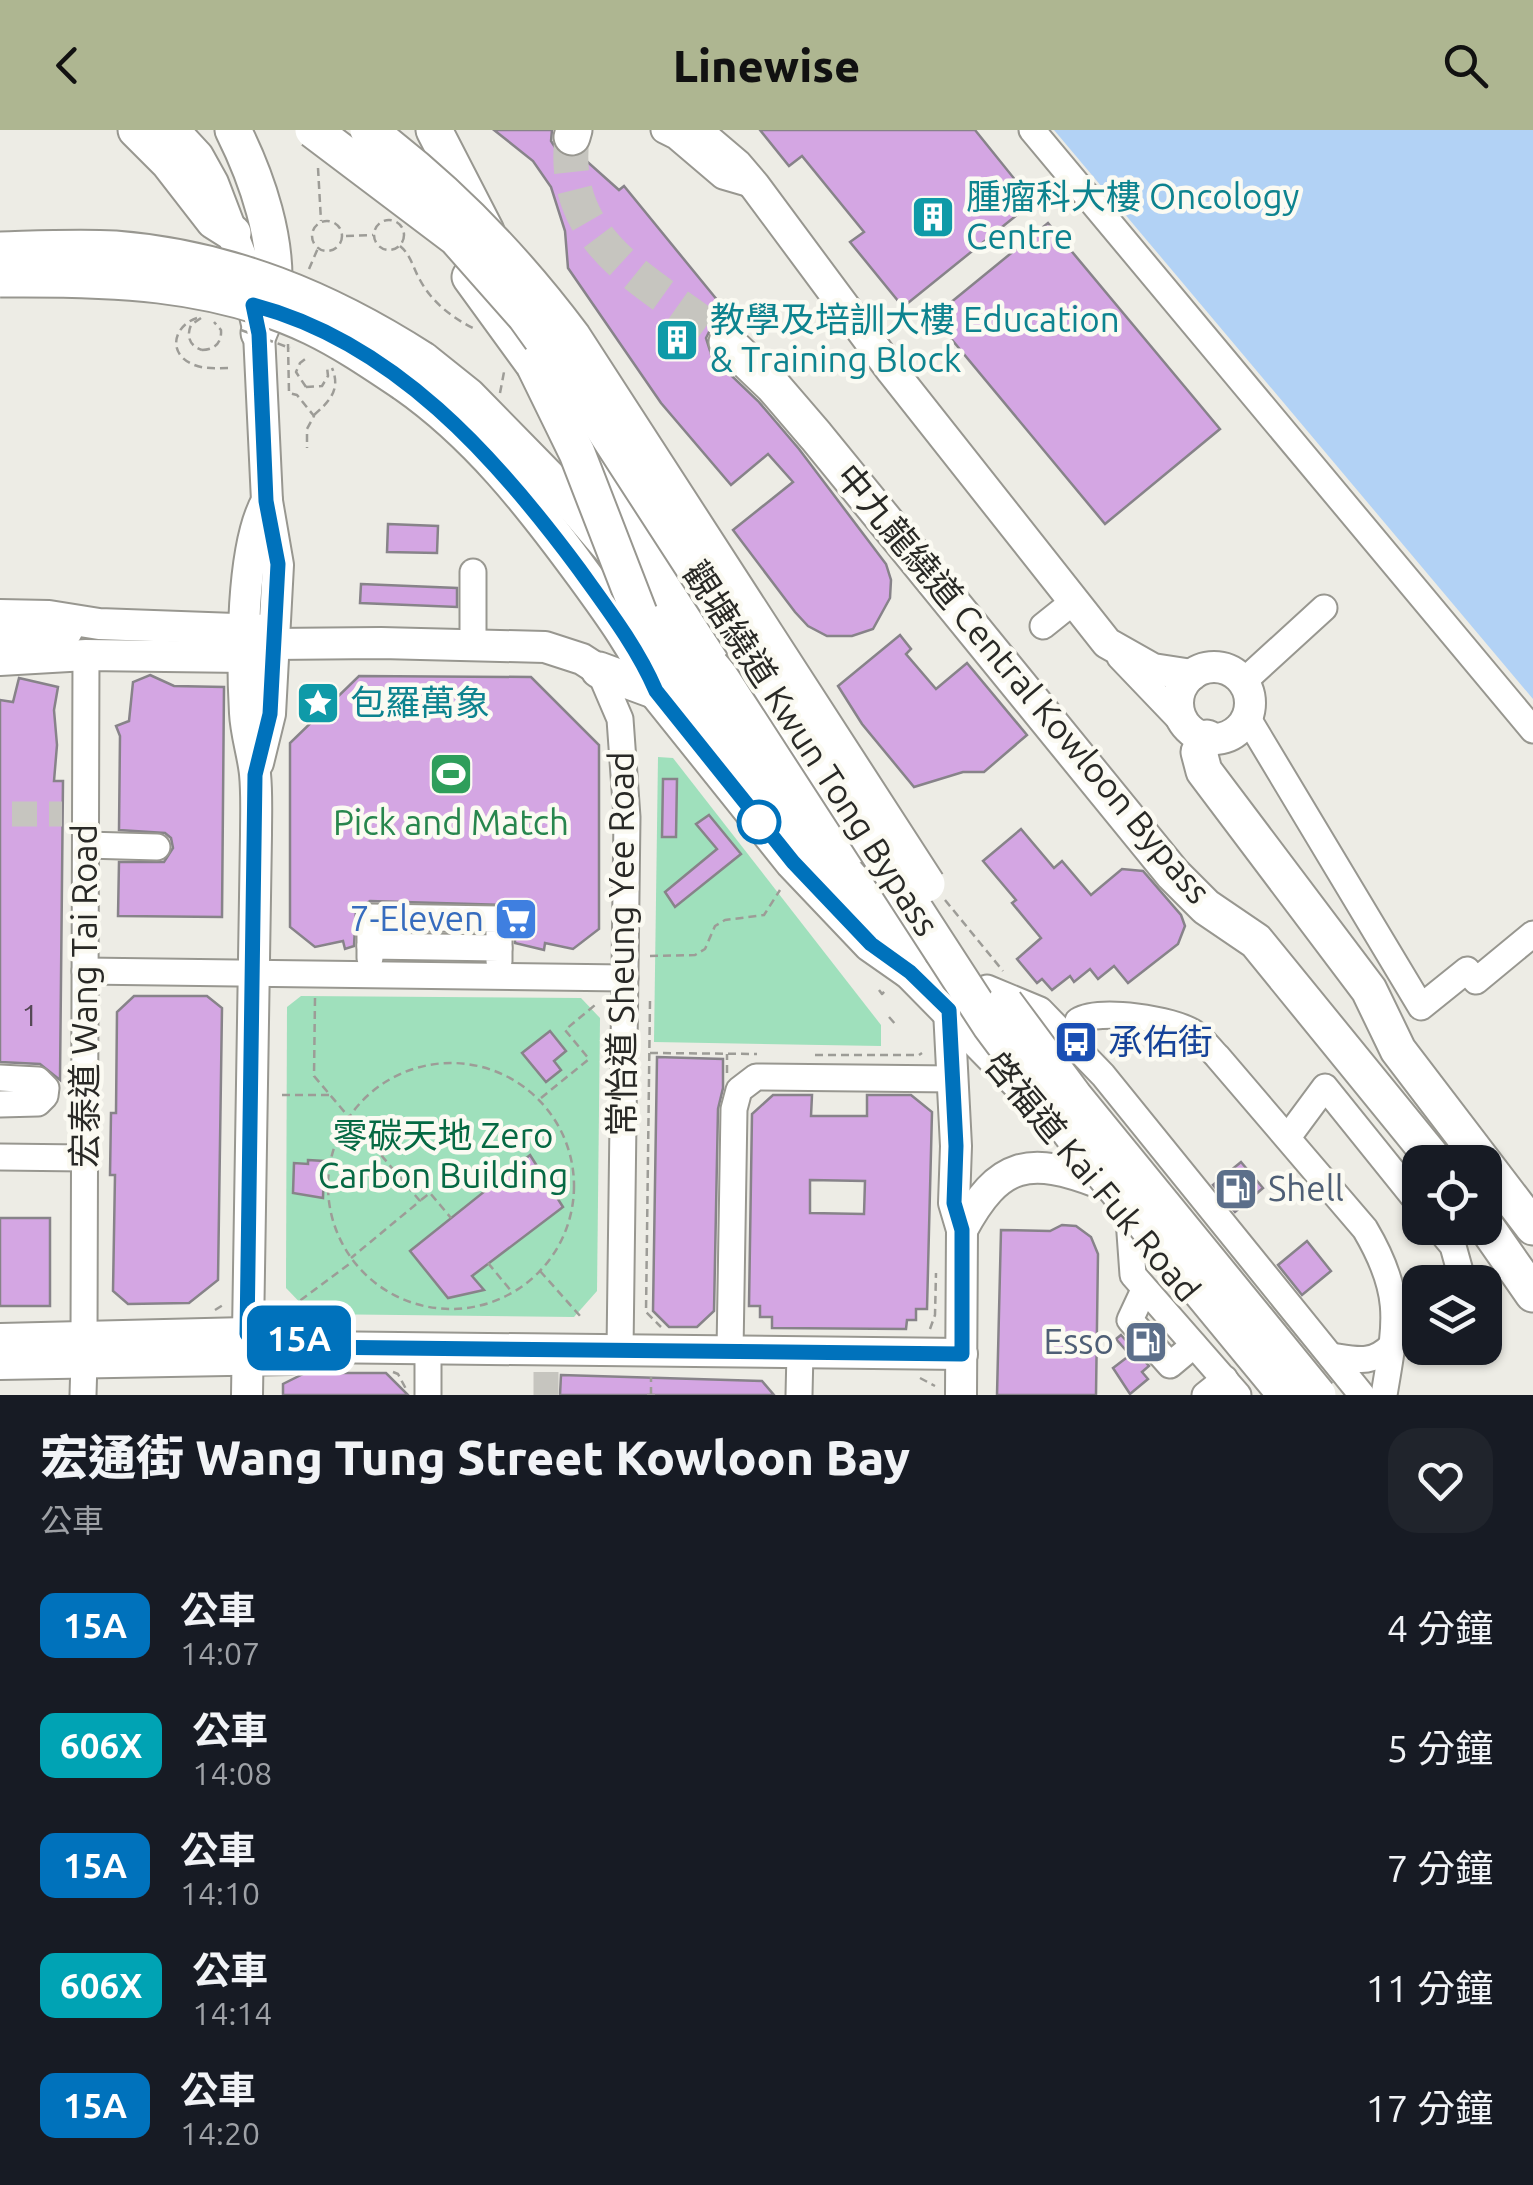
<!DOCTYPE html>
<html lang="zh-TW">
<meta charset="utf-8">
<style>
:root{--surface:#171b24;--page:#20242c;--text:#f1f3f6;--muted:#9ea1a6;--accent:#aeb691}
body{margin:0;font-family:Ubuntu,"Noto Sans TC",sans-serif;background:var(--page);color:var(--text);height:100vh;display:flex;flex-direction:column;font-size:38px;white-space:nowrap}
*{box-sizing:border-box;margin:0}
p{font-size:32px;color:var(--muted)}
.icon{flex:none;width:55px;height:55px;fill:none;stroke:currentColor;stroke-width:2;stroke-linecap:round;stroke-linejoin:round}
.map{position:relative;height:1265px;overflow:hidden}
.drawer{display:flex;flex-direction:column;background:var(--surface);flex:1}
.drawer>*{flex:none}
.badge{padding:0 20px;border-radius:15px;font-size:35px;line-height:65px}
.fabs{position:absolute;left:1402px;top:1015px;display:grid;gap:20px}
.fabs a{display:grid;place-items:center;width:100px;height:100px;border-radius:20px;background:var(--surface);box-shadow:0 2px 8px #0004;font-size:50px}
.map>.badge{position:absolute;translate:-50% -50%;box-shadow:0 0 0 5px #fff}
.round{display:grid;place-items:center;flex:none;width:105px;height:105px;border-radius:30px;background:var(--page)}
.headline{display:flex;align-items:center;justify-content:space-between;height:170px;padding:0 40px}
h1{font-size:48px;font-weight:800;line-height:75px}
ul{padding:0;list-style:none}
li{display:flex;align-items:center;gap:30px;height:120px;padding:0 40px}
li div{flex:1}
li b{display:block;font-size:38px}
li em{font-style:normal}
li .badge{min-width:110px;font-weight:700;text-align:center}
header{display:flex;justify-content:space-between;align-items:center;height:130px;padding:0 40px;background:var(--accent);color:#111;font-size:45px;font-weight:800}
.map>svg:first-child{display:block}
</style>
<header><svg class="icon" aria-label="back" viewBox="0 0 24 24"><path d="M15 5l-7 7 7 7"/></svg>Linewise<svg class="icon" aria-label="search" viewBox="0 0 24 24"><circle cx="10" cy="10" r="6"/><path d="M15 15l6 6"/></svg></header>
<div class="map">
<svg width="1533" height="1265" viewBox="0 0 1533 1265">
<rect width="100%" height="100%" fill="#edece5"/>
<g fill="#9fe0bc">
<path d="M 658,627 L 673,628 L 881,895 L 881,916 L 654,912 Z"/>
<path d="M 301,866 L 581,868 L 600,888 L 597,1161 L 574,1187 L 311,1184 L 286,1158 L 287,877 Z"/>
</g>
<path fill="#b2d2f5" d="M 1054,0 L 1533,0 L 1533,569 Z"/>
<g fill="#d4a6e3" stroke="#878389" stroke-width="2.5" fill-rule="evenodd">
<path d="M 494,0 L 552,0 L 551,11 L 558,22 L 567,28 L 581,26 L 619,60 L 624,56 L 736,193 L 722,191 L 711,198 L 706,208 L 712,227 L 758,271 L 799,319 L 886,434 L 891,450 L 890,468 L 873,499 L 852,506 L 827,506 L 808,496 L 795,482 L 733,400 L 793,352 L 768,324 L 731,355 L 661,273 L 568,138 L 565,101 L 551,57 L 533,31 Z"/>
<path d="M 760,0 L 975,0 L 1033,72 L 903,177 L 850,112 L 864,102 L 802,26 L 789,36 Z"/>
<path d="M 1048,93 L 1220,299 L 1105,394 L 933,187 Z"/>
<path d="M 388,394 L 438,396 L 437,423 L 387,422 Z"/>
<path d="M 361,454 L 457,458 L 457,477 L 360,473 Z"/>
<path d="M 900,505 L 911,519 L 906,524 L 936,559 L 967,533 L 1027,605 L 984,642 L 963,642 L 914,657 L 862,594 L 838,556 Z"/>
<path d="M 150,545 L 174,556 L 224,557 L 222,787 L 118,786 L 119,732 L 164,732 L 173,718 L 171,708 L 165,703 L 119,700 L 120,606 L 116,596 L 129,591 L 133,552 Z"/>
<path d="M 359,546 L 531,547 L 599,615 L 599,799 L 573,819 L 545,813 L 544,820 L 515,813 L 515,788 L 506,775 L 370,771 L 356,780 L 354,816 L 345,819 L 343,811 L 315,817 L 290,797 L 290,613 Z"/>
<path d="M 19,548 L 58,557 L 54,580 L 57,615 L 54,651 L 63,651 L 60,950 L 40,934 L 0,932 L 0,570 L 13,572 Z"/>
<path d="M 663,649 L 677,649 L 676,707 L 662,707 Z"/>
<path d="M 709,685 L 741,724 L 675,777 L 665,762 L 717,719 L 696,694 Z"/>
<path d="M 1021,699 L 1054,738 L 1062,731 L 1091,765 L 1122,739 L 1143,741 L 1181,785 L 1185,796 L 1178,814 L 1128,853 L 1114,836 L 1098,849 L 1090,839 L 1074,852 L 1070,846 L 1052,860 L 1042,849 L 1037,853 L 1017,829 L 1041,808 L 1012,773 L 1016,770 L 983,731 Z"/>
<path d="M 134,866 L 207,866 L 222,878 L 218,1150 L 189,1173 L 128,1174 L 113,1161 L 115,1045 L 110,1045 L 111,983 L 116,983 L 117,882 Z"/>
<path d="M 550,901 L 566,921 L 554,931 L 561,940 L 546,952 L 522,923 Z"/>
<path d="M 657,927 L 723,929 L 723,958 L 718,979 L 714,1181 L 697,1197 L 669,1197 L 653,1181 Z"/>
<path d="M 773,965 L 812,965 L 811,986 L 867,986 L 867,965 L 911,965 L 932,982 L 927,1179 L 916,1179 L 916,1190 L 907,1190 L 906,1199 L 772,1198 L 772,1187 L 760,1187 L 760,1176 L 749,1176 L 752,984 ZM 810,1050 L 865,1051 L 864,1084 L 810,1083 Z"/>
<path d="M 530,1025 L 563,1077 L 472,1146 L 484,1160 L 448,1168 L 410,1121 Z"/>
<path d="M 308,1030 L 324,1031 L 323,1068 L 293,1063 L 294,1033 L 308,1034 Z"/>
<path d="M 1241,1032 L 1263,1058 L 1235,1082 L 1213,1055 Z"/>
<rect x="0" y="1088" width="50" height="88"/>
<path d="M 1062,1095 L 1076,1096 L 1091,1107 L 1098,1124 L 1096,1265 L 997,1265 L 1001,1100 L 1050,1101 Z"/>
<path d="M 1307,1111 L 1331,1141 L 1302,1165 L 1278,1135 Z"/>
<path d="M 1121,1205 L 1149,1236 L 1142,1242 L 1148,1249 L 1130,1264 L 1113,1238 L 1130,1225 L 1116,1209 Z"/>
<path d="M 305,1243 L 386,1243 L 408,1265 L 283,1265 L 283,1254 Z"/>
<path d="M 561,1245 L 762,1251 L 774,1265 L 560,1265 Z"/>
</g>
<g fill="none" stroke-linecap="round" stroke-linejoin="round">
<g stroke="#c6c5bf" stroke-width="25" stroke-dasharray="25 12" stroke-linecap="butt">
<path d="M 12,684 L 62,684"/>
<path d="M 546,1265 L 546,1242"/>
</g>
<path stroke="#c6c5bf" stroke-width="35" stroke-dasharray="35 18" stroke-linecap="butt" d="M 572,7 C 559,118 655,153 727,212"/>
<g stroke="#989790" stroke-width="29">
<g id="minor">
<path d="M 664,0 L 676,6 L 723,46 L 754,55"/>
<path d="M 1032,0 L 1533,600"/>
<path d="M 473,442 L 473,515"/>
<path d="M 1043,496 L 1073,472"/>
<path d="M 1120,527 L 1186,596"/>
<path d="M 599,540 L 620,589 L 627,687 L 620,1220"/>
<path d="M 1243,552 L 1324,478"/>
<path d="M 1247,587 L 1421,877 L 1467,840 L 1476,851 L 1533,804"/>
<path d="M 86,715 L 157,717"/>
<path d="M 370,816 L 370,787 L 499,789 L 499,818"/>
<path d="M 370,828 L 370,816 L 499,818 L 499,831"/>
<path d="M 85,841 L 625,848"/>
<path d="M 987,858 L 1040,880 L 1103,945 L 1362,1265"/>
<path d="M 1072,912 L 1078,891 C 1099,878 1174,889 1194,903 C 1203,909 1210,919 1217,926 L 1365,1099 C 1404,1165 1396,1193 1384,1265"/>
<path d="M 0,948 L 38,950 L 46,958 L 45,966 L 38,973 L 0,974"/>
<path d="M 1288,1007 L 1325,957 L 1420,1075"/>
<path d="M 0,1027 L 84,1028"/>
<path d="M 1129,1089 L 1133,1145 L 1238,1265"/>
<path d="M 1438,1098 L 1453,1116 L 1463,1152"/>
<path d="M 1144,1160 L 1130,1190 L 1170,1235 L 1194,1215"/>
<path d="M 84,1207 L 86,525"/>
<path d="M 730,1221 L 734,979 L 739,960 L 756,947 L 954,949"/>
<path d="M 1331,1226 C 1357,1230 1373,1235 1392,1215"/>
<path d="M 83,1265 L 84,1232"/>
<path d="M 428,1265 L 428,1217"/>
<path d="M 799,1265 L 800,1222"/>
<path d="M 1205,1265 L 1225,1249"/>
</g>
</g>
<g stroke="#989790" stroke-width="34">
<g id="major">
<path d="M 174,0 L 198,26 L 213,53 L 242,129 L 259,203 L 267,371 L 278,435 L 270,584 L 258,633"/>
<path d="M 696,0 L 737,35 L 754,55 L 892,241 L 1107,513 L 1153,539 L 1192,545"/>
<path d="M 0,485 L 49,486 L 99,494 L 266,500"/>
<path d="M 6,510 L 67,501"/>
<path d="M 0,530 L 86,525 L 245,527 L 272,514 L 381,513 L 545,517 L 582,529 L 599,540"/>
<circle cx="1214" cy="573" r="36"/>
<path d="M 949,880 L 956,1016 L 954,1073 L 962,1100 L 961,1265"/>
<path d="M 962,1100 C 999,1031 1029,1026 1100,1053"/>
<path d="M 0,1209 L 292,1202 L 311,1217"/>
<path d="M 0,1234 L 291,1229 L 311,1217 L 962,1224"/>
<path d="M 247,1265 L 256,705 C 256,685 257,664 255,644 C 253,624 246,604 245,583 C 242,531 241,415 267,371"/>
</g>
</g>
<g stroke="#989790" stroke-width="39">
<g id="highway">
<path d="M 136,0 L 169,33 L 214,91 L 233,103"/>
<path d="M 233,0 C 257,48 279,111 273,167 C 271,179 263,192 259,203"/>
<path d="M 434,0 L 486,101"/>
<path d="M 572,7 L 574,0"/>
<path d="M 470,147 L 534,235"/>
<path d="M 727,212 L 773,256 L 816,306 L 1173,744 L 1206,777 L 1256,811 L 1436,1032"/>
<path d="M 423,230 L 468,266 L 567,367 L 781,618 L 858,715"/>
<path d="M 404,253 C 477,304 531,373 583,444 C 610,481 638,519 656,561 L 793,732 L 871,814 L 911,842 L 1021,954"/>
<path d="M 581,291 L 651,416 L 713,512"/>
<path d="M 648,500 L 696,569 L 893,798 L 911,842"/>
<path d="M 599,540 L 656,561"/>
<path d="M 1207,608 L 1199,622 L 1204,641 L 1369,860 L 1398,920 L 1533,1097"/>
<path d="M 1485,1095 L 1533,1164"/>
</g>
</g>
<g stroke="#9d9c97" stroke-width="2.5" stroke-dasharray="8 5" stroke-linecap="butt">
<path d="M 318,38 L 321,91"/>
<circle cx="389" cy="105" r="15"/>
<circle cx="327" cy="106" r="15"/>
<path d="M 346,106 L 373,105"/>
<path d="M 400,116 C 411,125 413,138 420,150 C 432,172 451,187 473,198"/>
<path d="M 309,139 L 318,118"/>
<path d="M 197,188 C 175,195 167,221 190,233 C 203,240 218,238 233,238"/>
<path d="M 288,214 L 289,263 L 297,265 L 314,286 L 307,299 L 307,318"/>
<path d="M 202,220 C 214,220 222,213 221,200 L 214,192"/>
<path d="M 306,257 L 296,242 L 300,233 L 308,227"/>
<path d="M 500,263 L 504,242"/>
<path d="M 314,285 C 330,271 341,259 332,238"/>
<path d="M 945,770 L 1003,841"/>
<path d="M 650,826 L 695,825 L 705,819 L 715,796 L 725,790 L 764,785 L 780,760"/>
<path d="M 879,860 L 882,864 L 885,861"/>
<path d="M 315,868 L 314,946 L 420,1071 L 351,1128"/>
<path d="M 650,871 L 646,1182 L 661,1197"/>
<path d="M 889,887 L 897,896"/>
<path d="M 650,923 L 757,924"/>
<path d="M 815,925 L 919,925 L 922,923"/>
<circle cx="451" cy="1056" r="123"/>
<path d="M 727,943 L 727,924"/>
<path d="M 282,965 L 330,965"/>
<path d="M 541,968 L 589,929 L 565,900 L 595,875"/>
<path d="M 421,1070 L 430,1063 L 451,1088"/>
<path d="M 488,1133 L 512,1162"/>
<path d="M 540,1141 L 581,1187"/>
<path d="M 290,1178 L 352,1132"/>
<path d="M 215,1180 L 223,1175"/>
<path d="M 930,1199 L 935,1185 L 936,1143"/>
<path d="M 393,1242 L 398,1244 L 406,1259"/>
<path d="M 920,1248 L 935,1256"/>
<path d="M 651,1265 L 651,1247"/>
</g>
<use href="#minor" stroke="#fff" stroke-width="25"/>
<use href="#major" stroke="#fff" stroke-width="30"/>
<use href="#highway" stroke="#fff" stroke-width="35"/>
<g stroke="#989790" stroke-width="39" stroke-linecap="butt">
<g id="highway-bridge">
<path d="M 313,0 L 456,108 L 525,186 L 581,264 L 990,895 L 1079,1014 L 1286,1265"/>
<path d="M 368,0 C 447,59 514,128 573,207 L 927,754"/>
<path d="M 0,120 C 38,119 77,117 115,119 C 229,128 328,169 423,230"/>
<path d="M 0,149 C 106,148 214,150 312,197 C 345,213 374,233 404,253"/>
<path d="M 534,235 L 577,323 L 639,483"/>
<path d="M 1005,873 L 1074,966 L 1318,1265"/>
</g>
</g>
<g stroke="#9d9c97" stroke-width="2.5" stroke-dasharray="8 5" stroke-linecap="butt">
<path d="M 201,188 L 191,195 C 186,207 190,216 202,220"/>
<path d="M 241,200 L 290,218"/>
<path d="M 306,257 L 322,256 L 328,246 L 327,237"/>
<path d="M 647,1265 L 655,1265"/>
</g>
<use href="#highway-bridge" stroke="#fff" stroke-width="35"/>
</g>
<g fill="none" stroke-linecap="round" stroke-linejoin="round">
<g stroke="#fff" stroke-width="22">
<path id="line" d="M 253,175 C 394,212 496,327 579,439 C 607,478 637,517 656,561 L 793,732 L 871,814 L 910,842 L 949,880 L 956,1016 L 954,1073 L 962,1100 L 962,1224 L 310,1217 L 292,1202 L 247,1204 L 255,645 L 270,584 L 278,434 L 266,371 L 259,204 Z"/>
</g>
<use href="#line" stroke="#0072bc" stroke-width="15"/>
</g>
<defs>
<g id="building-square" transform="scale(2.25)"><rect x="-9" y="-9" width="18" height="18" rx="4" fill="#0f9aa8" stroke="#fbfaf2"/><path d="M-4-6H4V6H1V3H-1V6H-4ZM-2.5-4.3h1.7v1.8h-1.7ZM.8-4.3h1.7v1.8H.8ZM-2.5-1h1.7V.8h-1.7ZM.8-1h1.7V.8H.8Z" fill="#fff"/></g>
<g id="sight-square" transform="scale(2.25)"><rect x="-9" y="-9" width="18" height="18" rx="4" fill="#0f9aa8" stroke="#fbfaf2"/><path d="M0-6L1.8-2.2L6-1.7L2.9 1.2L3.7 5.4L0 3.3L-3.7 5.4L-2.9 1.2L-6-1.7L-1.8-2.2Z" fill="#fff"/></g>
<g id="stadium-square" transform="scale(2.25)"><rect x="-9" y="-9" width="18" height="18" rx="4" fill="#2e9e5b" stroke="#fbfaf2"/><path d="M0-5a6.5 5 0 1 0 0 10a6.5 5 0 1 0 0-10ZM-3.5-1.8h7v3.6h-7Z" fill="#fff"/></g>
<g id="supermarket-square" transform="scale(2.25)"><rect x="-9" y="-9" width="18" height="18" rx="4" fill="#3f7fe0" stroke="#fbfaf2"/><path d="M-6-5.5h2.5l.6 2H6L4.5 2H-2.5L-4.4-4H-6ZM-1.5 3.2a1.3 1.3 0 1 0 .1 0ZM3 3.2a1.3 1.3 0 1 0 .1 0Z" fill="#fff"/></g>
<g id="bus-square" transform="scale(2.25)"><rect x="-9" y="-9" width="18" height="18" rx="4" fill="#1a4fb4" stroke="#fbfaf2"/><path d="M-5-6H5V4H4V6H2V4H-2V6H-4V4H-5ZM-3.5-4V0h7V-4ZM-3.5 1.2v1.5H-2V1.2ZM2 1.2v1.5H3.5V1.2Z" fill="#fff"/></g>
<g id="fuel-square" transform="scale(2.25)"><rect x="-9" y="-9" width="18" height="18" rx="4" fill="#5c6f8a" stroke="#fbfaf2"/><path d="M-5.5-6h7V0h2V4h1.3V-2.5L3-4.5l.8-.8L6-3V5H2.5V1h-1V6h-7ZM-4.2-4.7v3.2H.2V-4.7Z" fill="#fff"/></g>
</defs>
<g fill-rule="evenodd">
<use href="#building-square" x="933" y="87"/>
<use href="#building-square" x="677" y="210"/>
<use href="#sight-square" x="318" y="573"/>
<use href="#stadium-square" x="451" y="644"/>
<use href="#supermarket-square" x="516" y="789"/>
<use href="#bus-square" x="1076" y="912"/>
<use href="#fuel-square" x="1236" y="1059"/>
<use href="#fuel-square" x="1146" y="1212"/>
</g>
<circle fill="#fff" stroke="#0072bc" stroke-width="5" cx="759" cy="692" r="20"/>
<g text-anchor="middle" stroke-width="9" stroke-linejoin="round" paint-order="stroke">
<g font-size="30" fill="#544855">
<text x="30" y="896">1</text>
</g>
<g font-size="35" fill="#0d838f" stroke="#fbfaf2" text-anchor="start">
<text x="966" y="79">腫瘤科大樓 Oncology<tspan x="966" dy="40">Centre</tspan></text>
<text x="710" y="202">教學及培訓大樓 Education<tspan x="710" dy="40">&amp; Training Block</tspan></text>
<text x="350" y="585">包羅萬象</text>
</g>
<g font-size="35" fill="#292926" stroke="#fbfaf2">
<text transform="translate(1023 554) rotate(50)" y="12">中九龍繞道 Central Kowloon Bypass</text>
<text transform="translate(811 619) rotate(57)" y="12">觀塘繞道 Kwun Tong Bypass</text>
<text transform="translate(622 814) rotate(-90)" y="12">常怡道 Sheung Yee Road</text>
<text transform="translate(85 866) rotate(-90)" y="12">宏泰道 Wang Tai Road</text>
<text transform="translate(1092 1047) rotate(50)" y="12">啓福道 Kai Fuk Road</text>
</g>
<g font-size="35" fill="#27864d" stroke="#fbfaf2">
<text x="451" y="705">Pick and Match</text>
</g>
<g font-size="35" fill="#366cbe" stroke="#fbfaf2" text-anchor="end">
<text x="484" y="801">7-Eleven</text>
</g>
<g font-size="35" fill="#164399" stroke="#fbfaf2" text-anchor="start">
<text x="1108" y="924">承佑街</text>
</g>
<g font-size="35" fill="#056943" stroke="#fbfaf2">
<text x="443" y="1018">零碳天地 Zero<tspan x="443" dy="40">Carbon Building</tspan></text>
</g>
<g font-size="35" fill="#4e5e75" stroke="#fbfaf2" text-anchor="start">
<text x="1268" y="1071">Shell</text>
<text x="1114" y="1224" text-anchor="end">Esso</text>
</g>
</g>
</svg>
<div class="fabs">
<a><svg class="icon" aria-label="locate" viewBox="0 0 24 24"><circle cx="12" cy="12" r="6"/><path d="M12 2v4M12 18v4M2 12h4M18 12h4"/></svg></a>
<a><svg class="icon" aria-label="layers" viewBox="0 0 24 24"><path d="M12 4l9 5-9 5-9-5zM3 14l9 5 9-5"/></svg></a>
</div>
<b class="badge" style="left:299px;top:1208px;background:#0072bc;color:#fff">15A</b>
</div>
<section class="drawer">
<div class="headline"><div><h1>宏通街 Wang Tung Street Kowloon Bay</h1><p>公車</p></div><a class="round"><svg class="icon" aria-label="heart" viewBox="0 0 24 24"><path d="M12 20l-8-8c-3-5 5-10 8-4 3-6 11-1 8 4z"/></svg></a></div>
<ul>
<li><span class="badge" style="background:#0072bc;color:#fff">15A</span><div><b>公車</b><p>14:07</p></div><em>4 分鐘</em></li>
<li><span class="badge" style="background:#00a3b4;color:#fff">606X</span><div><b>公車</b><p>14:08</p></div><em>5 分鐘</em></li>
<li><span class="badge" style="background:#0072bc;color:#fff">15A</span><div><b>公車</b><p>14:10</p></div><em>7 分鐘</em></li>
<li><span class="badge" style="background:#00a3b4;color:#fff">606X</span><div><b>公車</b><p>14:14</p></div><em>11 分鐘</em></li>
<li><span class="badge" style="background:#0072bc;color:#fff">15A</span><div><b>公車</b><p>14:20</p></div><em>17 分鐘</em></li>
</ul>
</section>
